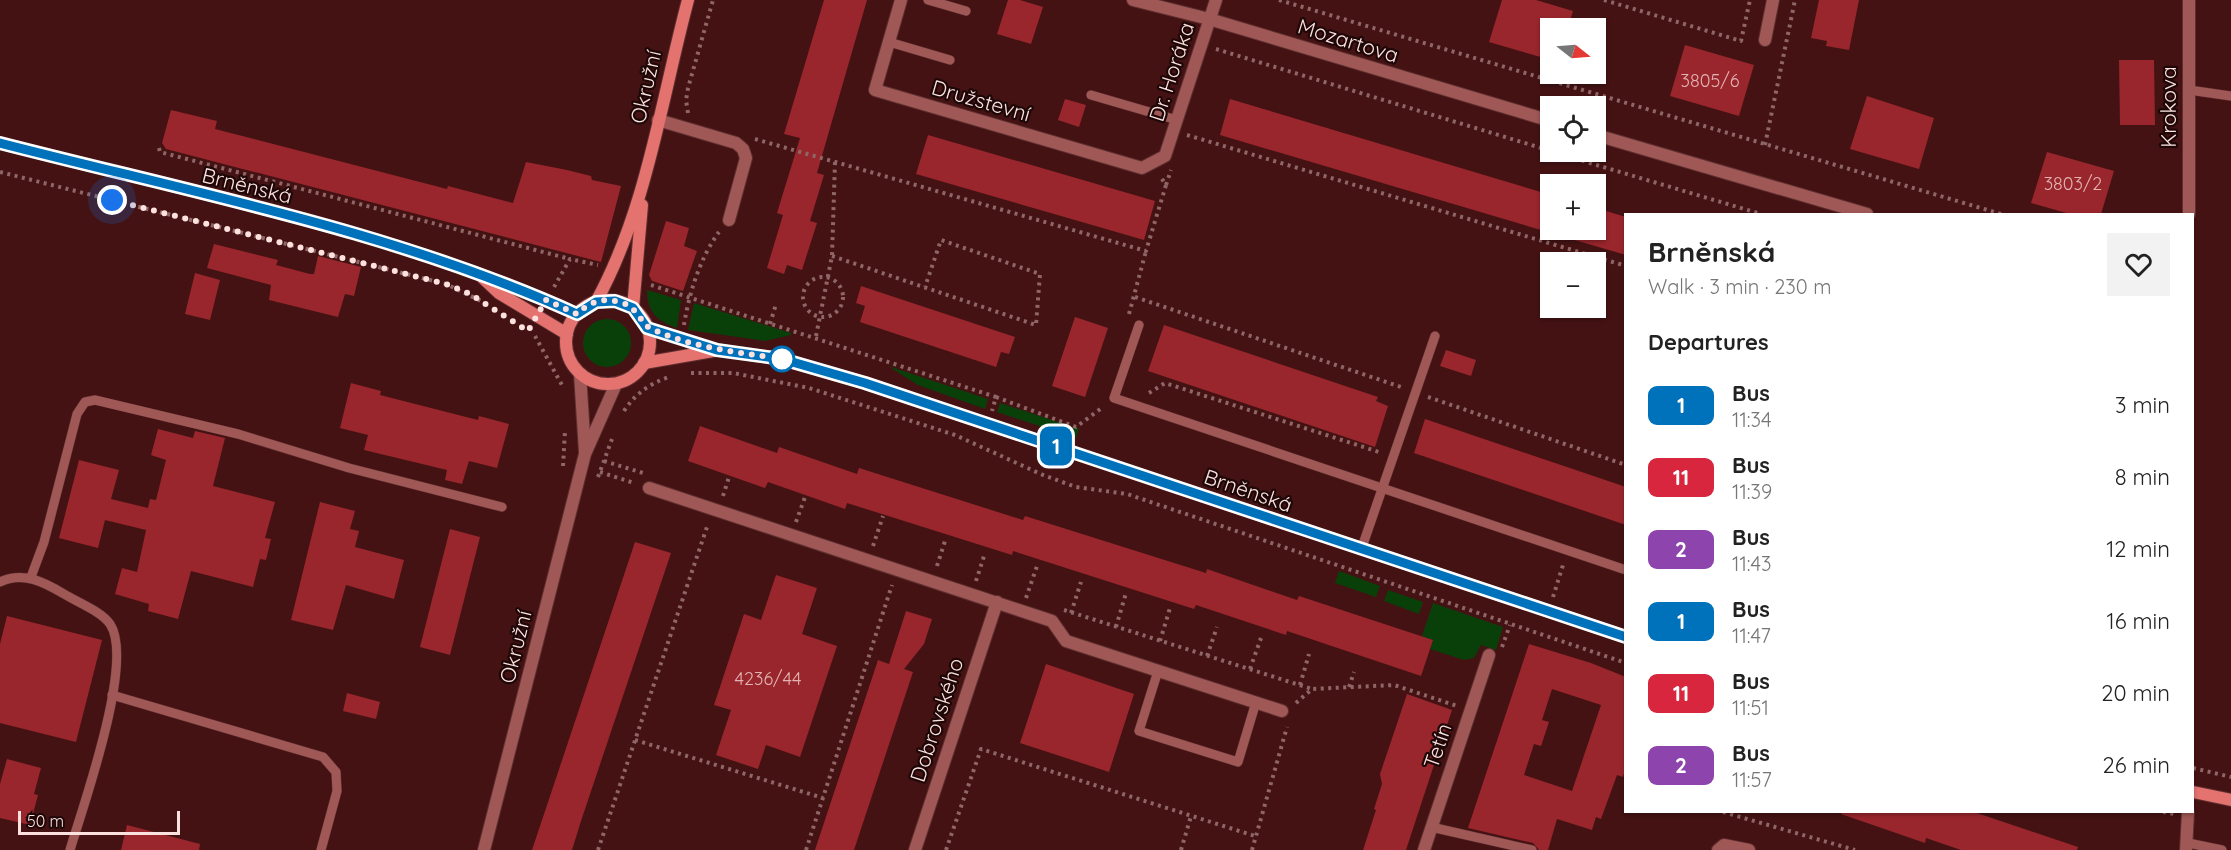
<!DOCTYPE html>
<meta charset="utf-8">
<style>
:root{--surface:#fff;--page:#f2f2f2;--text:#222;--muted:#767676}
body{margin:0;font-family:Quicksand,sans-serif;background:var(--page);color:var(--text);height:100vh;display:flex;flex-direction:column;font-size:22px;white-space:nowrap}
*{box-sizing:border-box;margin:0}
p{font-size:20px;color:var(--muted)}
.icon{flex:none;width:33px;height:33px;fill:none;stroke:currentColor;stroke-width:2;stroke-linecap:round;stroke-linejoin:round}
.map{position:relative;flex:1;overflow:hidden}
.panel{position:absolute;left:1624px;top:213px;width:570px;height:600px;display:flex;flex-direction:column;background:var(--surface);border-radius:0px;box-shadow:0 2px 4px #0004}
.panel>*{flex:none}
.badge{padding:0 12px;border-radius:9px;font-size:21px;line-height:39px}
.needle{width:39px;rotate:107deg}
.tools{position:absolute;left:1540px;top:18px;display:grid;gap:12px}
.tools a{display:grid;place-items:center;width:66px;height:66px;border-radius:0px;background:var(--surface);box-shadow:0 2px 4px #0004;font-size:30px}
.scale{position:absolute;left:18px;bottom:15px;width:162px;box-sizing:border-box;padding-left:6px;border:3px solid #fce1df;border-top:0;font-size:16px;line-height:21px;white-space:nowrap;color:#fce1df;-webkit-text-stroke:4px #1d0707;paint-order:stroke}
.you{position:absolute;width:30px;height:30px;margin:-15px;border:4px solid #fff;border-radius:50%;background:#1a73e8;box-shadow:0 0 0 9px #1a73e833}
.map>.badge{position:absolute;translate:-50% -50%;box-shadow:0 0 0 3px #fff}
h2{padding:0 24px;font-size:22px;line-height:54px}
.round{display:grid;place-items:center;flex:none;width:63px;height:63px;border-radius:0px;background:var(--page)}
.summary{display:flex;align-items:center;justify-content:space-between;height:102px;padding:0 24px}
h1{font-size:28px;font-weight:800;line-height:45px}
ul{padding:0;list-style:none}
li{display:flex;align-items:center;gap:18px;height:72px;padding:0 24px}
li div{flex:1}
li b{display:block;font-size:22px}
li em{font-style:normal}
li .badge{min-width:66px;font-weight:700;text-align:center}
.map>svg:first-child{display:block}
</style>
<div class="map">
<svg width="2231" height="850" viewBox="0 0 2231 850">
<rect width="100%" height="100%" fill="#441213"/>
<g fill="#09400a">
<path d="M 647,290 L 681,300 L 677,328 C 657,321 647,312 647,290 Z"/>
<path d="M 694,303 L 791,333 L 791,335 L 765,341 L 688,330 Z"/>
<circle cx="607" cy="343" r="24"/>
<path d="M 888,366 L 988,399 L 985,409 L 918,385 Z"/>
<path d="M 1000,403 L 1079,429 L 1076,438 L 997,412 Z"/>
<path d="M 1339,571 L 1380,586 L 1376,597 L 1335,583 Z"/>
<path d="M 1388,590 L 1423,602 L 1419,614 L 1384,601 Z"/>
<path d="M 1433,603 L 1503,627 L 1496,650 L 1481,645 L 1474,658 L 1464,660 L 1430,649 L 1433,640 L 1422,636 Z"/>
</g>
<g fill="#98262c" fill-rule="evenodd">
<path d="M 824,0 L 867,0 L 817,173 L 824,175 L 810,221 L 817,223 L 802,270 L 787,265 L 784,274 L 767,268 L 783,215 L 777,213 L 800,138 L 784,134 Z"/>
<path d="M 1008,0 L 1020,0 L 1043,7 L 1031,44 L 997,34 Z"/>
<path d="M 1502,0 L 1536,0 L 1573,11 L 1568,28 L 1551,28 L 1551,60 L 1489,42 Z"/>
<path d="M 1819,0 L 1859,0 L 1849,50 L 1826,46 L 1827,41 L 1811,38 Z"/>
<path d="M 1685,45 L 1754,65 L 1739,116 L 1670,96 Z"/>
<path d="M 2119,60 L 2154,60 L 2155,125 L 2120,125 Z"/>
<path d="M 1867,96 L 1934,118 L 1919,169 L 1850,149 Z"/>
<path d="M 1065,99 L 1086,105 L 1079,127 L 1058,120 Z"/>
<path d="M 1230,99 L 1551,195 L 1551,233 L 1220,135 Z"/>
<path d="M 171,110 L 217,121 L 215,129 L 447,189 L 448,186 L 513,203 L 526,162 L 567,170 L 591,176 L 592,180 L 621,186 L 601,262 L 166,149 L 162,143 Z"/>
<path d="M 928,135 L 1155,201 L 1144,240 L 916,174 Z"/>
<path d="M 2047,152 L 2114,171 L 2101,214 L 2070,214 L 2031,203 Z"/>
<path d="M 1596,208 L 1626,217 L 1626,255 L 1554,234 L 1555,230 L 1596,230 Z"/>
<path d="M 666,221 L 689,228 L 684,246 L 697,251 L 683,291 L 652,281 L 649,275 Z"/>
<path d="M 214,244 L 278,260 L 276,265 L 310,274 L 314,274 L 318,256 L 361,267 L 354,296 L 345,294 L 338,317 L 269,300 L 271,285 L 207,268 Z"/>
<path d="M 195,273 L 220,280 L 210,320 L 185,314 Z"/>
<path d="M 861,286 L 1015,337 L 1009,354 L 1001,352 L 996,367 L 860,322 L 865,306 L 856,303 Z"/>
<path d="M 1075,317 L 1108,328 L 1085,397 L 1052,386 Z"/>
<path d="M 1164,325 L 1378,397 L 1376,401 L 1388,406 L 1375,447 L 1148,371 Z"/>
<path d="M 1446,350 L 1476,360 L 1471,376 L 1440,366 Z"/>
<path d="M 351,383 L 381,391 L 380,395 L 478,420 L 479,416 L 509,424 L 497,468 L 469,461 L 462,484 L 445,480 L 447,470 L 364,450 L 368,435 L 340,428 Z"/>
<path d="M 1425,419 L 1626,487 L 1626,525 L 1414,453 Z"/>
<path d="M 700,426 L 777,453 L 779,447 L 857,474 L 859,468 L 1023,520 L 1025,516 L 1206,573 L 1207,569 L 1297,600 L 1299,596 L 1433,640 L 1421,676 L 1287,631 L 1286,635 L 1196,605 L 1194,609 L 1013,551 L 1012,555 L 847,503 L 845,509 L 768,482 L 765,488 L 688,461 Z"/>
<path d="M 158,429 L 193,438 L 195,431 L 225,438 L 213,486 L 275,502 L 265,538 L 271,539 L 266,560 L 260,559 L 253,587 L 191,571 L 178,619 L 148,611 L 149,604 L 115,594 L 122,568 L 137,572 L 146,530 L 105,520 L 98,548 L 59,538 L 79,460 L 119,470 L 111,499 L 148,508 L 150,499 L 156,500 L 166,460 L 151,455 Z"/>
<path d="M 320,502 L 355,511 L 350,529 L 359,531 L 355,547 L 404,560 L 394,599 L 346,585 L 333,630 L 291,620 Z"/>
<path d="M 450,529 L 480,537 L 450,655 L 420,647 Z"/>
<path d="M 635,542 L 671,553 L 581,821 L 572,850 L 532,850 Z"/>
<path d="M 776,575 L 817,588 L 802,634 L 837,646 L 800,757 L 766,745 L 758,769 L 716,755 L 731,710 L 714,705 L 744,614 L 761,620 Z"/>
<path d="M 906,611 L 932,619 L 924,644 L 904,669 L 913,672 L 854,850 L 815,850 L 878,660 L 889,664 Z"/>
<path d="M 7,616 L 102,640 L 76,742 L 0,723 L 0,644 Z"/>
<path d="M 1529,644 L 1591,663 L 1626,677 L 1626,767 L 1623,777 L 1617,775 L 1601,819 L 1596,817 L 1592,830 L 1557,819 L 1548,850 L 1539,850 L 1533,843 L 1468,828 ZM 1552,689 L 1601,705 L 1572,791 L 1524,775 L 1534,744 L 1541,746 L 1549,722 L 1542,720 Z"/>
<path d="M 1046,664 L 1134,694 L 1109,772 L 1020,743 Z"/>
<path d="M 347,693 L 380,702 L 376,719 L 343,711 Z"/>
<path d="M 1407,694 L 1452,710 L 1406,850 L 1363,850 L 1376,810 L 1374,809 L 1382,784 L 1380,774 Z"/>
<path d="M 7,759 L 41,768 L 34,794 L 38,795 L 30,825 L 0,818 L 0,784 Z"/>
<path d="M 1841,812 L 1974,812 L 2078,847 L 2077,850 L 1961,850 L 1926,838 L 1925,843 L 1841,814 Z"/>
<path d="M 127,825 L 200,844 L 199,850 L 121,850 Z"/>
</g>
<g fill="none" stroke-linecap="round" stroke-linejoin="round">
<g stroke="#5e2f30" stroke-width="10">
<g id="lane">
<path d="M 928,0 L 966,11"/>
<path d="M 889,42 L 950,60"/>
<path d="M 2189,90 L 2231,96"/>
<path d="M 1091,95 L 1177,120"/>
<path d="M 1139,325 L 1114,398 L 1626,570"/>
<path d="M 1361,550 L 1435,336"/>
<path d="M 31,577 L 44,542 L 77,414 L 85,402 L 95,400 L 238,434 L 349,468 L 502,507"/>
<path d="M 0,582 C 23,571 44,582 64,594 C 77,602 101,611 110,624 C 135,661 83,806 70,850"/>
<path d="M 1158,671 L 1139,731 L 1238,762 L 1256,702"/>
<path d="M 112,695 L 323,757 L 336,772 L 337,791 L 321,850"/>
<path d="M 1431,827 L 1532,850"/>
<path d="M 2188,843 L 2222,850"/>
</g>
</g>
<g stroke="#5e2f30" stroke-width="14">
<g id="street">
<path d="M 901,0 L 875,90 L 1142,168 L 1165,156 L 1216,0"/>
<path d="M 1133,0 L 1209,19 L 1551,121"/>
<path d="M 1765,40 L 1773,0"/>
<path d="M 658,120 L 736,143 L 743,149 L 746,158 L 729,220"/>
<path d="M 1596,135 L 1867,214"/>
<path d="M 2189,214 L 2189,0"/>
<path d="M 580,374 L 585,452"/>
<path d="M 649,488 L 1052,621 L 1066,641 L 1282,711"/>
<path d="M 484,850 L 585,454 L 616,384"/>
<path d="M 915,850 L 997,602"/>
<path d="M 1424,850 L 1489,655"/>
<path d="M 1718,850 L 1724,845 L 1749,850"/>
<path d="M 2186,850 L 2188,812"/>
</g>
</g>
<g stroke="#5e2f30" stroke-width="14">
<g id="secondary">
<path d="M 0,143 C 194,192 394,232 577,314"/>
<path d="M 483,278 L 499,293 L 567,334"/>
<circle cx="608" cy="342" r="42"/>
<path d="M 596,302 C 647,209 661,101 688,0"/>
<path d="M 633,308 L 642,205"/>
<path d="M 647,328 L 717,350 L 782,359 L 865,383 L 1626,637"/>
<path d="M 644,363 L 713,351"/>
<path d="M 2193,792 L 2231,800"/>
</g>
</g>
<g stroke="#8f6666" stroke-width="4" stroke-dasharray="3 4.5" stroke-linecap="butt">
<path d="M 1279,0 L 2001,214"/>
<path d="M 1604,0 L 1741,41 L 1750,0"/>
<path d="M 1216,49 L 1551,151"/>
<path d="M 688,113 L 686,100 L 688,88 L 713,0"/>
<path d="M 1187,135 L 1626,266"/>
<path d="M 755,139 L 1146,251 L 1166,185 L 1160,176"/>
<path d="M 1765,145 L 1795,0"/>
<path d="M 159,148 L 160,152 L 570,259"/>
<path d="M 1553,152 L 1761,214"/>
<path d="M 0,172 L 446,284 L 481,301"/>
<path d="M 1166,185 L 1171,170"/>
<path d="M 832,256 L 1036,325 L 1040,274 L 941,240 L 925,287"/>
<circle cx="823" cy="297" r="20"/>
<path d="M 651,285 L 996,397 L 992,411"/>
<path d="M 554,287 L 570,259 L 598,265"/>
<path d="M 1135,297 L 1404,388"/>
<path d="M 1129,314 L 1146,251"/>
<path d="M 770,324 L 776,304"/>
<path d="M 684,325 C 689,293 700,258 719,232"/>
<path d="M 535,336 L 563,387"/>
<path d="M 816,336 L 832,256 L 835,162"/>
<path d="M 691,373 L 733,373 L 809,388 L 955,435 L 1043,475 L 1076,487 L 1127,494 L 1626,663"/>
<path d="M 1149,393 L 1165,383 L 1379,452"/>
<path d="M 996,397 L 1076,427 L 1103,407"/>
<path d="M 1428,397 L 1626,465"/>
<path d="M 624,411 C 635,394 649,384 669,377"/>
<path d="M 604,461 L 643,473"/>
<path d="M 563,466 L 565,431"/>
<path d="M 600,472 L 634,483"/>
<path d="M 598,477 L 612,439"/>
<path d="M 723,496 L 729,477"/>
<path d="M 796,522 L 805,497"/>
<path d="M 873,546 L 883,516"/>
<path d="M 937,566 L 945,541"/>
<path d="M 976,581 L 985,553"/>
<path d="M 1553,597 L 1563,565"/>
<path d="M 1026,598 L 1037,566"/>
<path d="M 1064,610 L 1312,689"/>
<path d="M 1071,613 L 1081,582"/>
<path d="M 1116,627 L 1126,593"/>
<path d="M 1160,641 L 1170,608"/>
<path d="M 1502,647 L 1510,625"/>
<path d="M 1207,656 L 1217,627"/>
<path d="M 1250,669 L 1261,638"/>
<path d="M 1300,685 L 1309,654"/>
<path d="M 1349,687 L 1354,672"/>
<path d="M 1296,703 L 1312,689 L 1394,685 L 1457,706"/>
<path d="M 635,740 L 823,798"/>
<path d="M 2193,768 L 2231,777"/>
<path d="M 1723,812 L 1855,850"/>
<path d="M 2163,812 L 2174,814"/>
<path d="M 598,850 L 708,524"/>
<path d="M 806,850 L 892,585"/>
<path d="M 946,850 L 981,749 L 1255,836"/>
<path d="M 1181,850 L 1191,816"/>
<path d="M 1252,850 L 1287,727"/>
</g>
<use href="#lane" stroke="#9f5855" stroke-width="9"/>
<use href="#street" stroke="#9f5855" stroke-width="12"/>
<use href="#secondary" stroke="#e4726f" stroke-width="12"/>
</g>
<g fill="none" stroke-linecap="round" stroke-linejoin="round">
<g stroke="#fff" stroke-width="14">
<path id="line" d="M 0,143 C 194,193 394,231 577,314 L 596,302 L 615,301 L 633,308 L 647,328 L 717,350 L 782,359 L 865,383 L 1626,637"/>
</g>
<use href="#line" stroke="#0072bc" stroke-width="9"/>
<path stroke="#fce1df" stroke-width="6" stroke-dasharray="0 10.8" d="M 112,200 L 446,284 L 470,294 L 528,331 L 546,300 L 577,314 C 587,304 600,298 615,301 C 639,305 639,323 650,328 C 691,348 738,352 782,359"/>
</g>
<circle fill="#fff" stroke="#0072bc" stroke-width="3" cx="782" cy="359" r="12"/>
<g text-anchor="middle" stroke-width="4.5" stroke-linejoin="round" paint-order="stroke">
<g font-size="18" fill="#e3b2b2">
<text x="1710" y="87">3805/6</text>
<text x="2073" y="190">3803/2</text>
<text x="768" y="685">4236/44</text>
</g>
<g font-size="21" fill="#fce1df" stroke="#1d0707">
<text transform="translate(1348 41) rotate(17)" y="7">Mozartova</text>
<text transform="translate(1172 72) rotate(-72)" y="7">Dr. Horáka</text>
<text transform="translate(646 87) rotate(-77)" y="7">Okružní</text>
<text transform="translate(981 101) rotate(16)" y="7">Družstevní</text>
<text transform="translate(2169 107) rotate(-90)" y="7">Krokova</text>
<text transform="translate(247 186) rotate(14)" y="7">Brněnská</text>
<text transform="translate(1248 491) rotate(19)" y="7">Brněnská</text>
<text transform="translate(516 647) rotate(-76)" y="7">Okružní</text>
<text transform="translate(937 720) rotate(-72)" y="7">Dobrovského</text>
<text transform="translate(1438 746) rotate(-71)" y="7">Tetín</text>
</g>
</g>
</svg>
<div class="tools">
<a><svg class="needle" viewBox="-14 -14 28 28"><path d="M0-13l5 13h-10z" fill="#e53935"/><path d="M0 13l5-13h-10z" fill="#767676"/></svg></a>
<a><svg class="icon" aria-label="locate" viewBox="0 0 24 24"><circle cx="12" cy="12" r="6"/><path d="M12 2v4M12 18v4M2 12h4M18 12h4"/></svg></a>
<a>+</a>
<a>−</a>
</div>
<div class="scale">50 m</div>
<div class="you" style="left:112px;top:200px"></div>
<b class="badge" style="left:1056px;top:446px;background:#0072bc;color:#fff">1</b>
<section class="panel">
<div class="summary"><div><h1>Brněnská</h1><p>Walk · 3 min · 230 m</p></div><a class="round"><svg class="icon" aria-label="heart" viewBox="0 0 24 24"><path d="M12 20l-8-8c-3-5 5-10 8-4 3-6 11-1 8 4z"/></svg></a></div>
<h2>Departures</h2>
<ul>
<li><span class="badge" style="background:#0072bc;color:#fff">1</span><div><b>Bus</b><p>11:34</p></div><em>3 min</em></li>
<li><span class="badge" style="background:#d7263d;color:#fff">11</span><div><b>Bus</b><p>11:39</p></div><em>8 min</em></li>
<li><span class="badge" style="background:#8e44ad;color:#fff">2</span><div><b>Bus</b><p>11:43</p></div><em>12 min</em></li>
<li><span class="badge" style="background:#0072bc;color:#fff">1</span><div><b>Bus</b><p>11:47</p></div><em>16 min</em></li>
<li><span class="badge" style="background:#d7263d;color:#fff">11</span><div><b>Bus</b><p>11:51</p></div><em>20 min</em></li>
<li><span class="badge" style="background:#8e44ad;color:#fff">2</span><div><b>Bus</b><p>11:57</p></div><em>26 min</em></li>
</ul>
</section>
</div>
